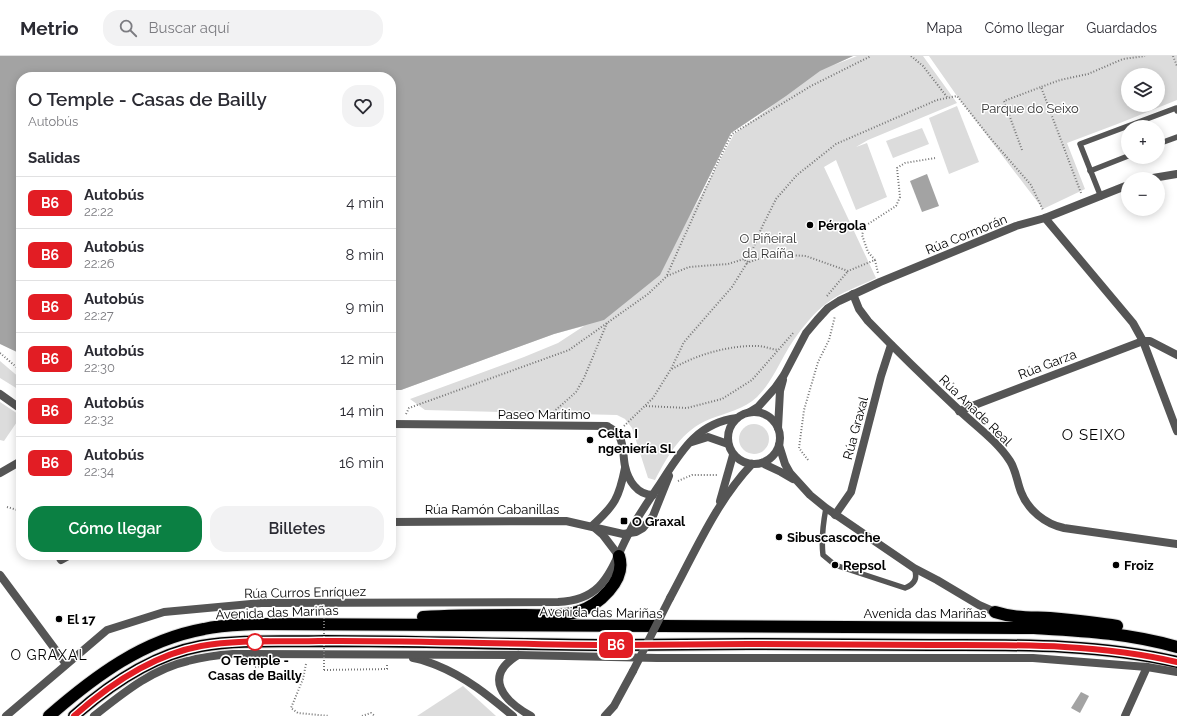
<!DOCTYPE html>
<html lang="es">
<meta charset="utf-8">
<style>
:root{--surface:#fff;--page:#f2f2f3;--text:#2b2b33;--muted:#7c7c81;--line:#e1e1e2;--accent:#0b8043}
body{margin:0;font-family:Raleway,sans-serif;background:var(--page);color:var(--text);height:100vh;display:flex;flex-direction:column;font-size:15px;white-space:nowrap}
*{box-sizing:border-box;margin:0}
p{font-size:13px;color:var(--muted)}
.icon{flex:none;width:22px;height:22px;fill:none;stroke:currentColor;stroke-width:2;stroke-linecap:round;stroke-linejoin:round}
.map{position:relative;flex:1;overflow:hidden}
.side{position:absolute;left:16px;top:16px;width:380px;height:488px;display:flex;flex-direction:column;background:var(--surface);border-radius:16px;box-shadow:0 2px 10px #0003}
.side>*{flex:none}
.badge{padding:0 8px;border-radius:6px;font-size:14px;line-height:26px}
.controls{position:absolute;left:1121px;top:12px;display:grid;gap:8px}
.controls a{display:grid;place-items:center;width:44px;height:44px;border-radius:50%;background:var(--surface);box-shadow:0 2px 10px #0003;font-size:20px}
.map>.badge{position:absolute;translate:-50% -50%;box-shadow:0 0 0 2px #fff}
h2{padding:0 12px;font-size:15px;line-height:36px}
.round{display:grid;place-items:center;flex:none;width:42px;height:42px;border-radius:16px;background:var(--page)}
.headline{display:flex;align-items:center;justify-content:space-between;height:68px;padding:0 12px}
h1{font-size:19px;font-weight:600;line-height:30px}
.primary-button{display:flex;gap:8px;margin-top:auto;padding:8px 12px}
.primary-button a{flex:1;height:46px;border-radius:16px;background:var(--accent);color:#fff;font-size:16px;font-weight:600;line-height:46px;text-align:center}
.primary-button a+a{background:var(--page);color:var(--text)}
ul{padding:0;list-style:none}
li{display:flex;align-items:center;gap:12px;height:52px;padding:0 12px;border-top:1px solid var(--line)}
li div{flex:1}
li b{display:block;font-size:15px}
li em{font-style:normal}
li .badge{min-width:44px;font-weight:700;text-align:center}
header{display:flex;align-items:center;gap:24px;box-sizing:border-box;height:56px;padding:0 20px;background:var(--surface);border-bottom:1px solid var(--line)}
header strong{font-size:19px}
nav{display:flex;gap:22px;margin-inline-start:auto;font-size:14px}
.search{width:280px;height:36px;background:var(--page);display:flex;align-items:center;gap:10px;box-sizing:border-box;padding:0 14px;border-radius:16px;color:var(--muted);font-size:15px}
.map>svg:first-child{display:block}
</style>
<header>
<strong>Metrio</strong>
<div class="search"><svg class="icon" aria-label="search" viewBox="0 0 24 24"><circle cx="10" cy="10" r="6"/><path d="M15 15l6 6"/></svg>Buscar aquí</div>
<nav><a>Mapa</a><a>Cómo llegar</a><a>Guardados</a></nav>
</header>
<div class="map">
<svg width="1177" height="660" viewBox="0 0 1177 660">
<rect width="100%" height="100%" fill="#fff"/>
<g fill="#dcdcdc" fill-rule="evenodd">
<path d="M 726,0 L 853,0 L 834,9 L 857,0 L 923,0 L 957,47 L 868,84 L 856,91 L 867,87 L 887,141 L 856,154 L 836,104 L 824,111 L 876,222 C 860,230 841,236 827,247 C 813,257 797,278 788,293 C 778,310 771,327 757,341 C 744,353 726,357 710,363 C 682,374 668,399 655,424 L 648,422 L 632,372 L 625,363 L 617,359 L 425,354 L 410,343 L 524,301 L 558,287 L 584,270 L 554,278 L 401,334 L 391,334 ZM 775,48 L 734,78 L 690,160 L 731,77 Z"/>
<path d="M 929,0 L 1177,0 L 1177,44 L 1120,67 L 1067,87 L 1085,133 L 1043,153 L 957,40 ZM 1128,19 L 1158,19 L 1158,49 L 1128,49 Z"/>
<path d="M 957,50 L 979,106 L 949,118 L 929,62 Z"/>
<path d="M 922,72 L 929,88 L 893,102 L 886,85 Z"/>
<path d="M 0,305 L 21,323 L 21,335 L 0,322 Z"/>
<path d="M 0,346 L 21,360 L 4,385 L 0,384 Z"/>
<circle cx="754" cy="383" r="15"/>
<path d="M 463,630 L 496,660 L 417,660 Z"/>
</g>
<g fill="#a3a3a3">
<path d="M 0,0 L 853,0 L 820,15 L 786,40 L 731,77 L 660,219 L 604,264 L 554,278 L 401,334 L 391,334 L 391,21 L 21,21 L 21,298 L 0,288 Z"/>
<path d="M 927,118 L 939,150 L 922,156 L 910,125 Z"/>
<path d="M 1081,636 L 1089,640 L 1080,657 L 1071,652 Z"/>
</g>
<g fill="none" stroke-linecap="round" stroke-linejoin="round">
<g stroke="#dbdbdb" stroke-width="14">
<g id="highway">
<path d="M 995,556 C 1013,562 1031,561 1050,562 C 1072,564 1095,566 1117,570"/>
<path d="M 423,561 C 457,559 491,559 525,559 C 542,559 561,561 577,556 C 598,550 627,524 619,500"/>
<path d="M 49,660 C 95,620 143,584 204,573 C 221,569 239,569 256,568 L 1034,572 C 1084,575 1128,577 1177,591"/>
<path d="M 74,660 C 110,628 152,599 201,590 C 241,583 284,586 325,585 C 423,585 521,589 619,589 C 662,589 706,588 749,588 C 809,588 869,589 930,589 C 1013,589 1096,587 1177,606"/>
</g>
</g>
<g stroke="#777" stroke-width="2" stroke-dasharray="1 2" stroke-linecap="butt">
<path d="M 911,0 L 923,10 L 947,41"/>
<path d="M 1173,0 L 1177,10"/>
<path d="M 1022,94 L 1004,45 L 1041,31"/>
<path d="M 1081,137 L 1041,31 L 1060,24 L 1088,18 L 1123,3 L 1145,0"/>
<path d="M 875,204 L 868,196 L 862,179 L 865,170 L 896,150 L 900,141 L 897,112 L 905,107 L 935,102"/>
<path d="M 667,219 L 716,110 L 732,78 L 811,30 L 871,0"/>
<path d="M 827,240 L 848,215"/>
<path d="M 0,297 L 21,315"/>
<path d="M 672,313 C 695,299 730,289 757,290 C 764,290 771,293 778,294"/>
<path d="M 646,350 L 687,352 L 722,343 L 752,324 L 794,276"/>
<path d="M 406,358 L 409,352 L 569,294 L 648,238 L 667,220 L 689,211 L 728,208 L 744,203 L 747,207 L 771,198 L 806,200 L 848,215 L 875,204 L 878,217"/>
<path d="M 549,360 L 576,336 L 584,322 L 607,267"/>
<path d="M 624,370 L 653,342 L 671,313 L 684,286 L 732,231 L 747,207 L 762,171 L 776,143 L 797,119 L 836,88 L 937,44 L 957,40 L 991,83 L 1031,129 L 1043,154"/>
<path d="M 808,404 L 799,392 L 804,354 L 818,306 L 829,284 L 835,260"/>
<path d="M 678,425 L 692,419 L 717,419"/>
<path d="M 7,451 L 21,455"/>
<path d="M 306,608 L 303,623 L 291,652 L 298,657 L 329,660"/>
<path d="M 255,611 L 265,609"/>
<path d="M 324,614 L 387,613 L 387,609 L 385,609"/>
<path d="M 362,660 L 371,657 L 375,660"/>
</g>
<g stroke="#555" stroke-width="5.5">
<path d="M 1158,88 L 1177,81"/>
<path d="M 1090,115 L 1128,100"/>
<path d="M 1101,141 L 1080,88 L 1176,52 L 1177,55"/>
<path d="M 826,452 C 823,468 821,483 823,499 L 835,509 L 905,532 C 915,528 918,522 914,512"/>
</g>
<g stroke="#555" stroke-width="8">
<path d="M 1147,123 L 1177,118"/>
<path d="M 1045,162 L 1133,267 L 1143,285 L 1177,375"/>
<path d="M 853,238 L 859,253 L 868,265 C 898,296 929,326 960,355 C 977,371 997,385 1010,405 C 1016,414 1017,426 1021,436 C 1028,454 1045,468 1064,472 L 1177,488"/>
<path d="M 0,338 L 21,353"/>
<path d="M 959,355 L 1143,285 L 1150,285 L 1177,299"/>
<circle cx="754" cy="382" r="26"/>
<path d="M 750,356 L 758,351 L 775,332 L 784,319 L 806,277 L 817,264 L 828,252 L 839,245 L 880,226 L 1016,170 L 1045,162 L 1128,129"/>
<path d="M 391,368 L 607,370 C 612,373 618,376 620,382 C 624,390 623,401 625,410 C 628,424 637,439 653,439"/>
<path d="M 778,372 L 780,335 L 783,324"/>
<path d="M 692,386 L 708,381 L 728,388"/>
<path d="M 779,389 L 785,408 L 790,417 L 810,439 L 826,452 L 914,512 L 937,524 L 979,549 L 995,556"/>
<path d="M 762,407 L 781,416 L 793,423"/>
<path d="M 0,417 L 21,405"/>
<path d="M 720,445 L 733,399"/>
<path d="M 835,459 L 851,436 L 881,320 L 891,289"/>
<path d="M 391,466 L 566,465 L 623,478 L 636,476 L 643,472 L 653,460 L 669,420"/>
<path d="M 592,470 C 615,449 619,442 625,412"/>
<path d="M 596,473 L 603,479 L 619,500"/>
<path d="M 58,499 L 61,504 L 70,499"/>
<path d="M 0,519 L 66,608"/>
<path d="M 670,542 C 695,496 716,446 752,408"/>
<path d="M 518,599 C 482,621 504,645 531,660"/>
<path d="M 413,602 C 421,603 428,606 436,609 C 466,621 489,640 513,660"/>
<path d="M 6,660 L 107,574 L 164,556 L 261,547 L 558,546 C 606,544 610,513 629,477 C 637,461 648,446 658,431 C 679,399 695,367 737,362"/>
<path d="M 94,660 C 122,638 152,613 188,605 C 203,601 218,599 233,598 L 519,599 L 657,602 L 1033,602 L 1147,611 L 1177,616"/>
<path d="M 605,660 L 614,650 L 633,615"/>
<path d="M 1125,660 L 1147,611"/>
</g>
<use href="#highway" stroke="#000" stroke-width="12"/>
<path stroke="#777" stroke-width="2" stroke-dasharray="1 2" stroke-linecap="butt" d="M 324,614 L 324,558"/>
<path stroke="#555" stroke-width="8" d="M 633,615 L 670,542"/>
</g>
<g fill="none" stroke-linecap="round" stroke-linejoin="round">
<g stroke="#fff" stroke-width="9">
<path id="line" d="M 74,660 C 110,628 152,599 201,590 C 240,583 280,586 319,585 C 419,584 519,589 619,589 C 662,589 706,588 749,588 C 809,588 869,589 930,589 C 1012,589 1096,587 1177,606"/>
</g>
<use href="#line" stroke="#e21d24" stroke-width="6"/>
</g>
<g fill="#000" stroke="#fff" stroke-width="1.5">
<circle cx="810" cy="169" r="4"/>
<circle cx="590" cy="384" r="4"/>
<rect x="620" y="461" width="8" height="8" rx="2"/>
<circle cx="779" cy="481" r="4"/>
<circle cx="835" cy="509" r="4"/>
<circle cx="1116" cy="509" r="4"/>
<circle cx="59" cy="563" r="4"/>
</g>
<circle fill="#fff" stroke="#e21d24" stroke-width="2" cx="255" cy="586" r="8"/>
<g text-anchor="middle" stroke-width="3" stroke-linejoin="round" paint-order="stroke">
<g font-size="13" fill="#333" stroke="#fff">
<text x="1030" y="57">Parque do Seixo</text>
<text x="768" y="187">O Piñeiral<tspan x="768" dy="15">da Raíña</tspan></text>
</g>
<g font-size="13" font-weight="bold" fill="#000" stroke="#fff" text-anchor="start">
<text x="818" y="174">Pérgola</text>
<text x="598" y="382">Celta I<tspan x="598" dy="15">ngeniería SL</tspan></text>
<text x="632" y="470">O Graxal</text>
<text x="787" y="486">Sibuscascoche</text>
<text x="843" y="514">Repsol</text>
<text x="1124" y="514">Froiz</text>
<text x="67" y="568">El 17</text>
</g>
<g font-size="13" fill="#000" stroke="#fff">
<text transform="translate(966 178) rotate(-22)" y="5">Rúa Cormorán</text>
<text transform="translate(1047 308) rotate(-21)" y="5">Rúa Garza</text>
<text transform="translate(976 354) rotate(44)" y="5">Rúa Anade Real</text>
<text x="544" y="363">Paseo Marítimo</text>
<text transform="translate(855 372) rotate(-75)" y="5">Rúa Graxal</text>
<text x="492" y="458">Rúa Ramón Cabanillas</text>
<text transform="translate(305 536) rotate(-1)" y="5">Rúa Curros Enríquez</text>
<text transform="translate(277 556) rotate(-2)" y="5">Avenida das Mariñas</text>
<text transform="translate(601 556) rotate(1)" y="5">Avenida das Mariñas</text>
<text x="925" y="562">Avenida das Mariñas</text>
</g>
<g font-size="13" font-weight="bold" fill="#000" stroke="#fff">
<text x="255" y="609">O Temple -<tspan x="255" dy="15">Casas de Bailly</tspan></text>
</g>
<g font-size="14" letter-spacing="1" fill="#000" stroke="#fff">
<text x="49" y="604">O GRAXAL</text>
</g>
<g font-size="15" letter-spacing="1" fill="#000" stroke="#fff">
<text x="1094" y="384">O SEIXO</text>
</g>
</g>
</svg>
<div class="controls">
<a><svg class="icon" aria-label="layers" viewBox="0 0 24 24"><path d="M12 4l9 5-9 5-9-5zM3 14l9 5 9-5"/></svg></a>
<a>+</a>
<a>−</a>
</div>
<b class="badge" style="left:616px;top:589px;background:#e21d24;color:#fff">B6</b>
<section class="side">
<div class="headline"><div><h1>O Temple - Casas de Bailly</h1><p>Autobús</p></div><a class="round"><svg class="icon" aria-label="heart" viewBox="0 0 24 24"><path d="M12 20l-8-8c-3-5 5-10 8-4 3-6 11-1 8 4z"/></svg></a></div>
<h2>Salidas</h2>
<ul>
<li><span class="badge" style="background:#e21d24;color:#fff">B6</span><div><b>Autobús</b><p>22:22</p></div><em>4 min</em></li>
<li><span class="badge" style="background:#e21d24;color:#fff">B6</span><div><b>Autobús</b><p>22:26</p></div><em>8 min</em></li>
<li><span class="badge" style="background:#e21d24;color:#fff">B6</span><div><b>Autobús</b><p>22:27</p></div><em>9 min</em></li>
<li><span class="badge" style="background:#e21d24;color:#fff">B6</span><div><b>Autobús</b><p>22:30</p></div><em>12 min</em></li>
<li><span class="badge" style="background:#e21d24;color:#fff">B6</span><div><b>Autobús</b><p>22:32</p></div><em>14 min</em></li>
<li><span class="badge" style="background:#e21d24;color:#fff">B6</span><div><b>Autobús</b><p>22:34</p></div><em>16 min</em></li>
</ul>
<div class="primary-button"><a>Cómo llegar</a><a>Billetes</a></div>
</section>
</div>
